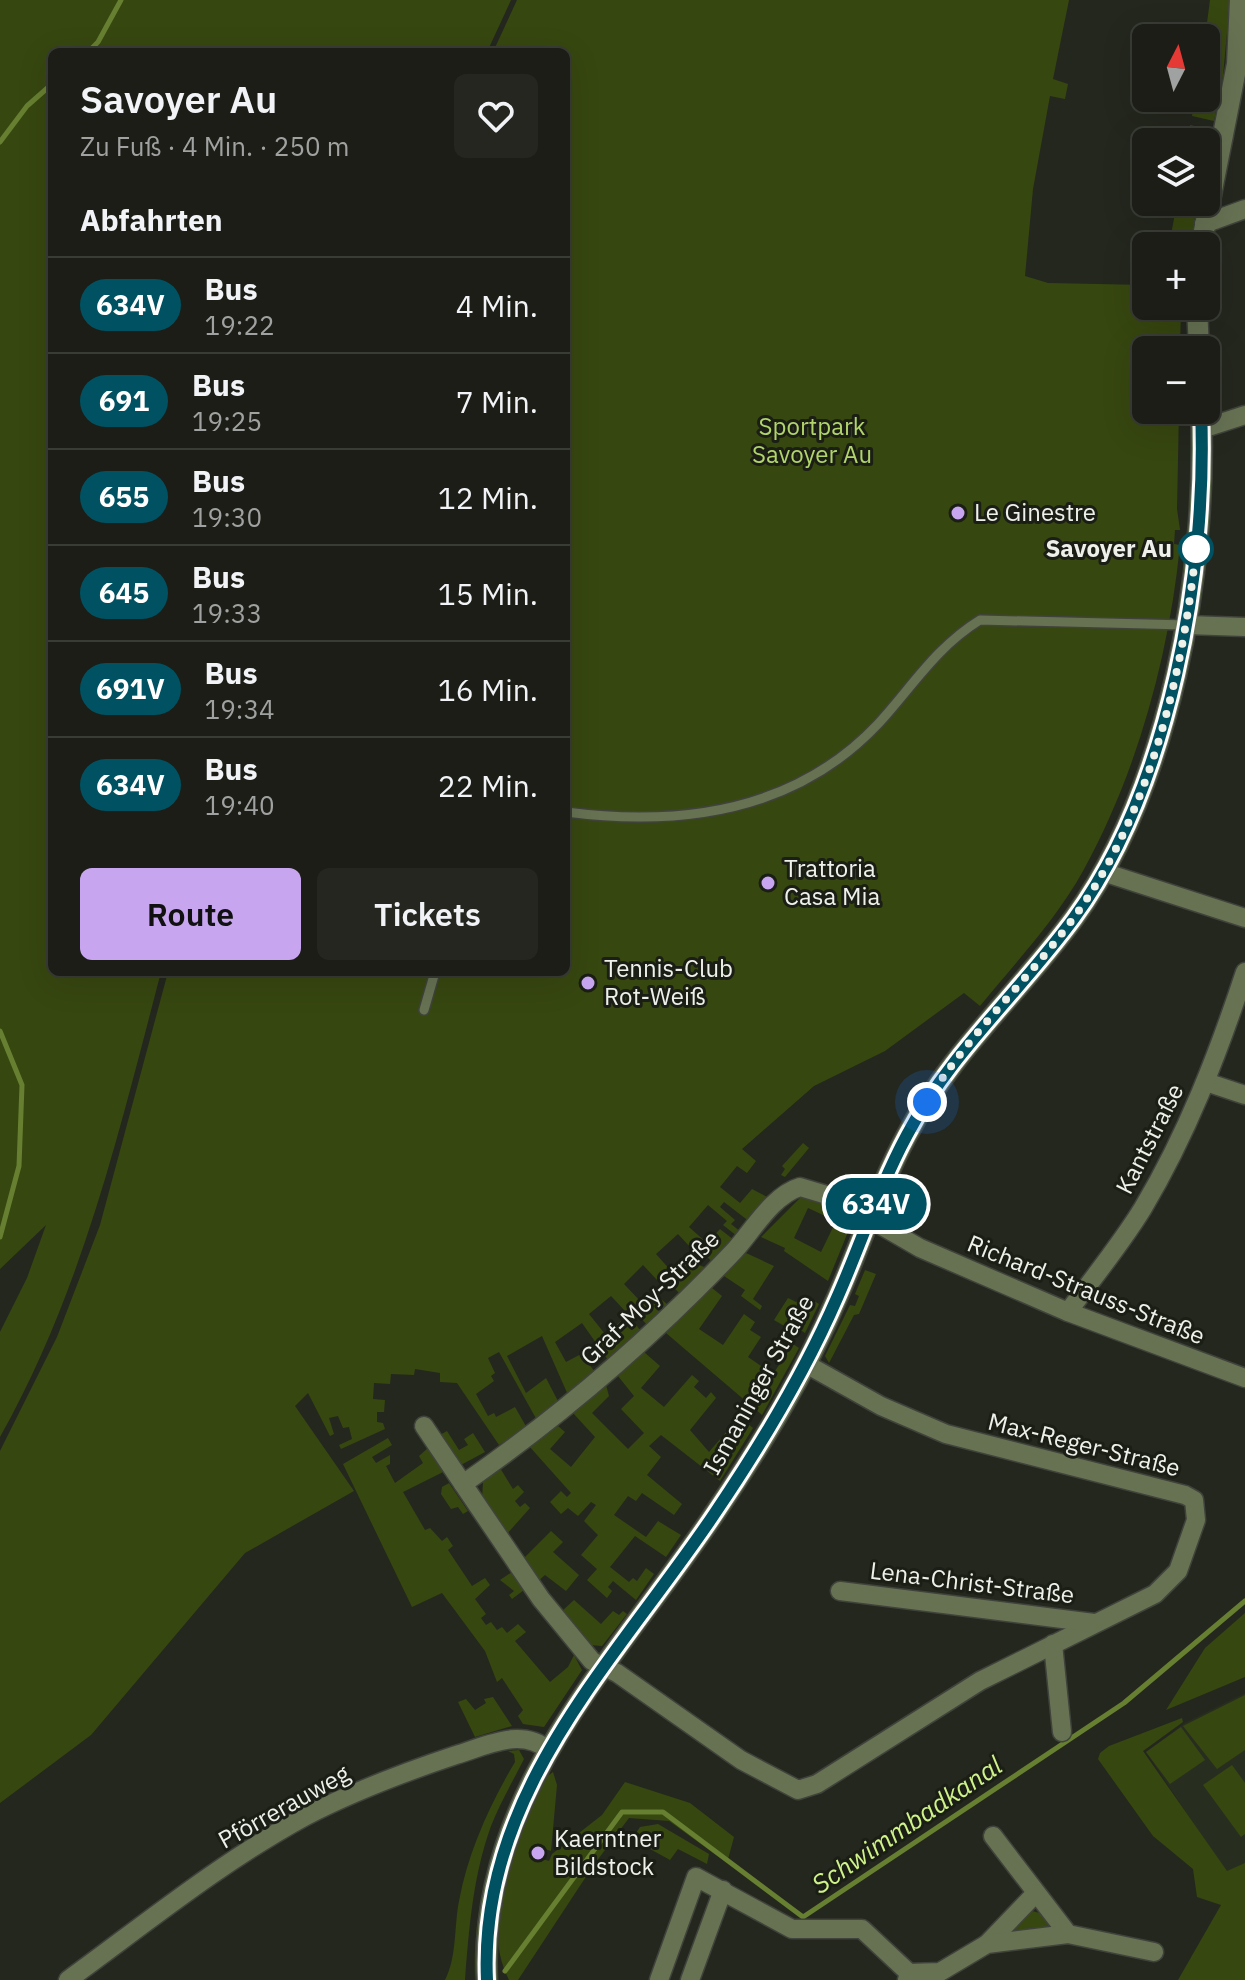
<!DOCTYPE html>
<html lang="de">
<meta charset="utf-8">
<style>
:root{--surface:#1b1d16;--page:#24261f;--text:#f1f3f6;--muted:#a0a2a1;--line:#393b35;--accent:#c7a6ef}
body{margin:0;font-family:"IBM Plex Sans",sans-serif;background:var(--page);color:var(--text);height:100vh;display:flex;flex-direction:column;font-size:30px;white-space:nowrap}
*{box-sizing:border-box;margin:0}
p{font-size:26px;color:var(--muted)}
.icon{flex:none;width:44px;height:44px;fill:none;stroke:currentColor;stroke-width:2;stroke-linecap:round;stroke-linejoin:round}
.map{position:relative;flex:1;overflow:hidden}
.side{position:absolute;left:48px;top:48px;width:522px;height:928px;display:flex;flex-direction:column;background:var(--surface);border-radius:12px;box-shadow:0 8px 32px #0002,0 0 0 2px var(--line)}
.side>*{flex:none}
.badge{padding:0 16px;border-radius:26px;font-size:28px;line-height:52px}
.needle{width:52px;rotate:6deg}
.tools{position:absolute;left:1132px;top:24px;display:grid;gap:16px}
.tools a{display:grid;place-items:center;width:88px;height:88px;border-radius:12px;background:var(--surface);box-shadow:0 8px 32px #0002,0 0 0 2px var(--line);font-size:40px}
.you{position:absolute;width:40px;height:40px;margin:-20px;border:6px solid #fff;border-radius:50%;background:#1a73e8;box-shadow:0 0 0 12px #1a73e833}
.map>.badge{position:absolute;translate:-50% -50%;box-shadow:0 0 0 4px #fff}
h2{padding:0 32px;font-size:30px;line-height:72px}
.round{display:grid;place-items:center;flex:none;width:84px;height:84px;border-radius:12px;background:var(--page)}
.headline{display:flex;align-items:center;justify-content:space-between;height:136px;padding:0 32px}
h1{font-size:38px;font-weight:600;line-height:60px}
.cta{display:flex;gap:16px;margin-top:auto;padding:16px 32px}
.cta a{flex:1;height:92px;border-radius:12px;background:var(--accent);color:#111;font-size:32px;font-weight:600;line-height:92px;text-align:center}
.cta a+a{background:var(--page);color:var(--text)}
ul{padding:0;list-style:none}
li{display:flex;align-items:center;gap:24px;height:96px;padding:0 32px;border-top:2px solid var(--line)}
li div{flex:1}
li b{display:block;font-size:30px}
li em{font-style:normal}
li .badge{min-width:88px;font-weight:700;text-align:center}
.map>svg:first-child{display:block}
</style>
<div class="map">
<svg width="1245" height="1980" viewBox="0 0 1245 1980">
<rect width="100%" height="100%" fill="#24271e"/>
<path fill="#282e1f" d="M 1245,1693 L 1245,1878 L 1233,1883 L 1146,1752 L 1185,1723 Z"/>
<g fill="#374710" fill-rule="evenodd">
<path d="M 0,0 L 511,0 L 487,52 L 52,52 L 52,972 L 161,972 C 119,1132 82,1291 0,1437 L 0,1332 L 27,1278 L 46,1225 L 0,1269 Z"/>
<path d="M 517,0 L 1069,0 L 1053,79 L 1068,84 L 1065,99 L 1050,96 L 1033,189 L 1025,276 L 1048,283 L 1146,285 L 1146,306 L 1181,306 L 1180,350 L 1146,350 L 1146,410 L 1179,410 L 1177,509 L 1180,530 L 1175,530 L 1174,544 L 1180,545 C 1169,656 1137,773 1083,871 C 1056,920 1015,963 980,1006 L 964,993 L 885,1051 L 814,1086 L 742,1149 L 756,1161 L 747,1173 L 737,1166 L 720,1187 L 740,1203 L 752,1189 L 771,1199 L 750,1222 L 724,1202 L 720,1207 L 735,1220 L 731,1224 L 741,1232 L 737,1236 L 723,1225 L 727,1221 L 708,1205 L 689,1227 L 707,1243 L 720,1229 L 734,1240 L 713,1263 L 695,1244 L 690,1247 L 678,1234 L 656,1254 L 672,1272 L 685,1260 L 707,1268 L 680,1294 L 662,1275 L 657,1280 L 643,1265 L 624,1284 L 643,1304 L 655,1294 L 668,1305 L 647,1325 L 631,1307 L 625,1311 L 611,1296 L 589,1314 L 605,1334 L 621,1321 L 626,1326 L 636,1325 L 641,1331 L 608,1360 L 582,1323 L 555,1342 L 566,1362 L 581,1354 L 595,1372 L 568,1395 L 542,1336 L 507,1356 L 526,1393 L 546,1378 L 559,1403 L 538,1422 L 499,1352 L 488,1358 L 495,1373 L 491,1376 L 494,1381 L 476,1394 L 488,1416 L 494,1413 L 496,1417 L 515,1407 L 527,1428 L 499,1445 L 457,1383 L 440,1382 L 440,1373 L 415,1369 L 414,1375 L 391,1374 L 390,1384 L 374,1383 L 373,1399 L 385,1400 L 384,1412 L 377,1412 L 377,1422 L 383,1423 L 385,1429 L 341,1449 L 339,1445 L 352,1439 L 349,1427 L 343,1428 L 338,1416 L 329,1418 L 334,1434 L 330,1436 L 308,1393 L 295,1406 L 354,1491 L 245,1553 L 91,1735 L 0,1803 L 0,1451 L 57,1337 L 100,1225 L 168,972 L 566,972 L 566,52 L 493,52 Z"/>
<path d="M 1210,0 L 1230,0 L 1223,76 L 1214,121 L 1192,116 L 1195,98 L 1206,98 L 1205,38 Z"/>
<path d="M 1190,125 L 1212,130 L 1206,160 L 1206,142 L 1187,142 Z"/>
<path d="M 1177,202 L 1197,202 L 1191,246 L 1169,246 Z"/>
<path d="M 803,1143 L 809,1148 L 785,1177 L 781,1175 L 785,1169 L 782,1166 Z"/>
<path d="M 801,1197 L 811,1198 L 850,1219 L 850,1227 L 828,1281 L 784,1251 L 785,1248 L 761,1237 ZM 808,1208 L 836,1221 L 821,1252 L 794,1238 Z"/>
<path d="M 746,1253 L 774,1266 L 753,1299 L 762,1306 L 760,1310 L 741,1296 L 745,1290 L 724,1276 Z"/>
<path d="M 865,1270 L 876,1274 L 859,1314 L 854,1315 L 829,1363 L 825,1356 L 850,1305 L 855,1306 L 859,1296 L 855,1294 Z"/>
<path d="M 712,1288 L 722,1296 L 699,1329 L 723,1345 L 744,1314 L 755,1322 L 750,1330 L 761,1337 L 748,1357 L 773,1374 L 793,1344 L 799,1348 L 762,1415 L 666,1333 Z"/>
<path d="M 806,1296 L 819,1304 L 805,1333 L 790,1323 L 786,1327 L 774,1320 L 788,1298 L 796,1302 Z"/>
<path d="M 644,1352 L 660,1366 L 641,1388 L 664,1407 L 692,1375 L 699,1381 L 694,1387 L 706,1398 L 711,1392 L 716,1398 L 690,1430 L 709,1452 L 739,1417 L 753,1428 L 720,1481 L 661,1435 L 649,1446 L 661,1457 L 647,1475 L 682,1504 L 674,1515 L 642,1493 L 636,1501 L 628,1496 L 614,1515 L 646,1537 L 658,1521 L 681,1535 L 666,1557 L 635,1536 L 610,1567 L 629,1582 L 633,1578 L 637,1581 L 646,1568 L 654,1574 L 636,1600 L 613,1581 L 608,1587 L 612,1591 L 607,1598 L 587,1580 L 597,1569 L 581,1555 L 598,1535 L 584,1521 L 596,1505 L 591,1502 L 578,1516 L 568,1508 L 561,1514 L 550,1502 L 561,1491 L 567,1497 L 571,1493 L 529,1446 L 558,1426 L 565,1432 L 550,1449 L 571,1467 L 595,1437 L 573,1413 L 606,1385 L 609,1396 L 592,1413 L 628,1449 L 644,1433 L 621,1409 L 634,1396 L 618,1376 Z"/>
<path d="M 447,1431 L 459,1450 L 468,1445 L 464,1439 L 473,1433 L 485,1452 L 459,1466 L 438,1436 Z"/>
<path d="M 388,1438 L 392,1445 L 372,1457 L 376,1463 L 390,1455 L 390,1464 L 386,1466 L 395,1483 L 423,1463 L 419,1456 L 429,1447 L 443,1472 L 403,1492 L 425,1530 L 430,1528 L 442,1541 L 447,1537 L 453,1546 L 448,1550 L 472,1586 L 485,1578 L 490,1585 L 475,1599 L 486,1614 L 481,1618 L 486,1625 L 491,1622 L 497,1630 L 502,1627 L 507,1633 L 518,1624 L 526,1632 L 515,1641 L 550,1682 L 568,1667 L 574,1655 L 582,1670 L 544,1727 L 523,1724 L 518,1716 L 523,1710 L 502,1678 L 497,1682 L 485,1651 L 442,1593 L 412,1607 L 343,1464 Z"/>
<path d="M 500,1468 L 513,1489 L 518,1485 L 524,1492 L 515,1501 L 520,1507 L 525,1503 L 530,1508 L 506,1535 L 482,1499 L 483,1482 Z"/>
<path d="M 449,1483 L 468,1511 L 463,1514 L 458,1507 L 451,1509 L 441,1494 L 442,1487 Z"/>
<path d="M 551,1531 L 563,1542 L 553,1552 L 579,1575 L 566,1591 L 545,1575 L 537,1582 L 523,1559 Z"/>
<path d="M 512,1572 L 524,1590 L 512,1599 L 509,1595 L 514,1591 L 500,1580 Z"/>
<path d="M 574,1600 L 601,1624 L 613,1611 L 619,1615 L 623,1611 L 627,1614 L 602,1646 L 590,1645 L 561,1612 Z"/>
<path d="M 1245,1613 L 1245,1677 L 1166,1710 L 1205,1648 Z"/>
<path d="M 1245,1695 L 1245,1750 L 1217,1769 L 1183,1726 Z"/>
<path d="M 493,1697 L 512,1726 L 475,1737 L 458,1702 L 466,1699 L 475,1710 L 486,1703 L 484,1699 Z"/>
<path d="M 1182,1718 L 1183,1722 L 1143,1751 L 1227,1871 L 1245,1863 L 1245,1980 L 1178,1980 L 1221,1905 L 1197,1897 L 1193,1869 L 1153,1836 L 1098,1759 L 1100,1753 L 1109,1746 Z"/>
<path d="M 1181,1727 L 1205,1760 L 1170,1784 L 1146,1752 Z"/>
<path d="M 519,1750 L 524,1759 C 513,1781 500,1803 491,1826 C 473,1876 469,1928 465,1980 L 445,1980 C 457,1957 454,1926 459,1901 C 468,1852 490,1804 515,1762 L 514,1754 L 508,1751 Z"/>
<path d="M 1232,1765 L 1245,1783 L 1245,1834 L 1241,1837 L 1203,1785 Z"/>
<path d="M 530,1769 L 480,1920 L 475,1980 C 472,1906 493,1838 525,1772 Z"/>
<path d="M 553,1772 L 557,1785 L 551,1851 L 535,1846 L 533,1856 L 549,1861 L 552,1854 L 602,1815 L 625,1782 L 690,1803 L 734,1837 L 727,1863 L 669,1821 L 629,1818 L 593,1866 L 518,1980 L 509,1980 C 477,1916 518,1840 542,1780 Z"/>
<path d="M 658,1824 L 709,1854 L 707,1864 L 678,1849 L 670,1860 L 632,1839 L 640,1827 Z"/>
<path d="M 1032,1911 L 1044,1914 L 1051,1924 L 1048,1930 L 1011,1935 L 1009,1930 Z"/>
</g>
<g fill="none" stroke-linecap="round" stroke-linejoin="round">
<g stroke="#677f31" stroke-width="5">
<path d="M 88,52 L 98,42 L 121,0"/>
<path d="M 0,142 L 27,106 L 52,84"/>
<path d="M 0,1031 L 22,1085 L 19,1166 L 0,1237"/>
<path d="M 505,1971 L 622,1812 L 663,1812 L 803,1917 L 1124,1703 L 1245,1601"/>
</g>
<g stroke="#40433b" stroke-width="12">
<g id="service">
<path d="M 566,812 C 680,827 795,812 878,724 C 912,687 936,647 980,620 L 1187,625"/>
<path d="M 424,1010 L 435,972"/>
</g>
</g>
<g stroke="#40433b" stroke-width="21">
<g id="minor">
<path d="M 1204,224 L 1245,209"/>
<path d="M 1202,429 L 1245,415"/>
<path d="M 1187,625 L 1245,627"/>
<path d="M 1103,872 L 1245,918"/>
<path d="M 1206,1082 L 1245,1095"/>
<path d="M 1068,1312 C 1093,1278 1121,1244 1143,1208 C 1187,1134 1218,1054 1245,972"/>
<path d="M 806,1364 L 881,1406 L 946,1434 L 1185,1495 L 1194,1500 L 1196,1520 L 1178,1571 L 1155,1594 L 980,1681 L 817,1784 L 798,1790 L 741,1760 L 617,1673 L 592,1661 L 541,1599 L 463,1484 C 562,1415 652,1338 735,1250 C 753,1230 773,1195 800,1187 L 830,1196 L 920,1248 L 1068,1312 L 1245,1378"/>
<path d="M 424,1426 L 463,1484"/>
<path d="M 840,1591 L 1094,1623"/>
<path d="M 1053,1644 L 1062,1732"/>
<path d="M 993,1836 L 1068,1934 L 1154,1952"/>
<path d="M 987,1944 L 1036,1893"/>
<path d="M 68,1980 C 145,1924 220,1863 304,1817 C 352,1792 405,1772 456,1755 C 486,1746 521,1727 548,1750"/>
<path d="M 659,1980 L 696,1877 L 792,1929 L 862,1929 L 909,1973"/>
<path d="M 690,1980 L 723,1890"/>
<path d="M 907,1980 L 909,1973 L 940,1972 L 987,1944 L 1068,1934"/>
</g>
</g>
<g stroke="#40433b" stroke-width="23">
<g id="tertiary">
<path d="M 1201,246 L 1237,64 L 1240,0"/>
<path d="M 1197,306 L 1199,350"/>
<path d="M 487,1980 C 477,1792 618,1658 715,1513 C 761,1445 805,1374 837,1298 C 861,1244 879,1187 907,1135 C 950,1053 1020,992 1074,918 C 1170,786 1208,570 1201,410"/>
</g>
</g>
<use href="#service" stroke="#677253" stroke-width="9"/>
<use href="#minor" stroke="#677253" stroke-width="18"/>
<use href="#tertiary" stroke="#677253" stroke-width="20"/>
</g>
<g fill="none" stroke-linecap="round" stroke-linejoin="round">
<g stroke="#fff" stroke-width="18">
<path id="line" d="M 487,1980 C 478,1792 618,1658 715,1513 C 761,1445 804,1374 837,1298 C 861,1244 879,1187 907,1135 C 950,1053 1020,992 1074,918 C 1170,786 1208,570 1201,410"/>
</g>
<use href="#line" stroke="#005262" stroke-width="12"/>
<path stroke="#eef0ea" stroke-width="8" stroke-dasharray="0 14.4" d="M 927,1102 C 968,1034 1028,981 1075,916 C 1150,813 1183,674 1196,549"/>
</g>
<g fill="#c7a6ef" stroke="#1a1e15" stroke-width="3">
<circle cx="958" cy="513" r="8"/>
<circle cx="768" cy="883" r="8"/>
<circle cx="588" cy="983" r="8"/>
<circle cx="538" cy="1853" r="8"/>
</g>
<circle fill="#fff" stroke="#005262" stroke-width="4" cx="1196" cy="549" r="16"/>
<g text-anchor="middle" stroke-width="6" stroke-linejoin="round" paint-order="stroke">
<g font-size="24" fill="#b1d46b" stroke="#1a1e15">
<text x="812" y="435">Sportpark<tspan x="812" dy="28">Savoyer Au</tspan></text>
</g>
<g font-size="24" fill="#eef0ea" stroke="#1a1e15" text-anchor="start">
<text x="974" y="521">Le Ginestre</text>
<text x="784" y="877">Trattoria<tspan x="784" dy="28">Casa Mia</tspan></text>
<text x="604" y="977">Tennis-Club<tspan x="604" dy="28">Rot-Weiß</tspan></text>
<text x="554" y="1847">Kaerntner<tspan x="554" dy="28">Bildstock</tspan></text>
</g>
<g font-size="24" font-weight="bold" fill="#eef0ea" stroke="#1a1e15" text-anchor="end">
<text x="1172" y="557">Savoyer Au</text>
</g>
<g font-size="24" fill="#eef0ea" stroke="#1a1e15">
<text transform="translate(1150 1139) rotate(-63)" y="8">Kantstraße</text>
<text transform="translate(1086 1290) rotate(22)" y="8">Richard-Strauss-Straße</text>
<text transform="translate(650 1298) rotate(-44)" y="8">Graf-Moy-Straße</text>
<text transform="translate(759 1385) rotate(-61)" y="8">Ismaninger Straße</text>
<text transform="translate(1084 1445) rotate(14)" y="8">Max-Reger-Straße</text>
<text transform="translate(972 1583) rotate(7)" y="8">Lena-Christ-Straße</text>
<text transform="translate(284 1807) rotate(-29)" y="8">Pförrerauweg</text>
</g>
<g font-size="26" font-style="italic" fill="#cff389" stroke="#1a1e15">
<text transform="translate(907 1825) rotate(-34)" y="9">Schwimmbadkanal</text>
</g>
</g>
</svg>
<div class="tools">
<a><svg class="needle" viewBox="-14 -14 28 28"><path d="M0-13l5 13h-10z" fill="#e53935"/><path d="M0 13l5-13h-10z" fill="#a0a2a1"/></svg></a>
<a><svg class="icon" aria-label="layers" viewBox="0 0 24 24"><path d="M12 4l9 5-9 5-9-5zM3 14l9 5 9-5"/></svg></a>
<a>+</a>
<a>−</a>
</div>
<div class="you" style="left:927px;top:1102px"></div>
<b class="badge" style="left:876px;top:1204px;background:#005262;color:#fff">634V</b>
<section class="side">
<div class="headline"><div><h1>Savoyer Au</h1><p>Zu Fuß · 4 Min. · 250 m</p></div><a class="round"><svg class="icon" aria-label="heart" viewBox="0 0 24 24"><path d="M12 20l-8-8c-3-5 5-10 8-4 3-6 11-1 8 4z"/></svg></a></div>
<h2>Abfahrten</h2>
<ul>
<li><span class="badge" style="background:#005262;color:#fff">634V</span><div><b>Bus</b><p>19:22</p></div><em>4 Min.</em></li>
<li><span class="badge" style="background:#005262;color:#fff">691</span><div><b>Bus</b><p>19:25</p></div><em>7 Min.</em></li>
<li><span class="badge" style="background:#005262;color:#fff">655</span><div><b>Bus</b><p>19:30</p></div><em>12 Min.</em></li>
<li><span class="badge" style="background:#005262;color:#fff">645</span><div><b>Bus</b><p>19:33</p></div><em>15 Min.</em></li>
<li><span class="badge" style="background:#005262;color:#fff">691V</span><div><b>Bus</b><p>19:34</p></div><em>16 Min.</em></li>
<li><span class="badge" style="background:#005262;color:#fff">634V</span><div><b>Bus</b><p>19:40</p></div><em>22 Min.</em></li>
</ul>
<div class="cta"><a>Route</a><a>Tickets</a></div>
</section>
</div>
